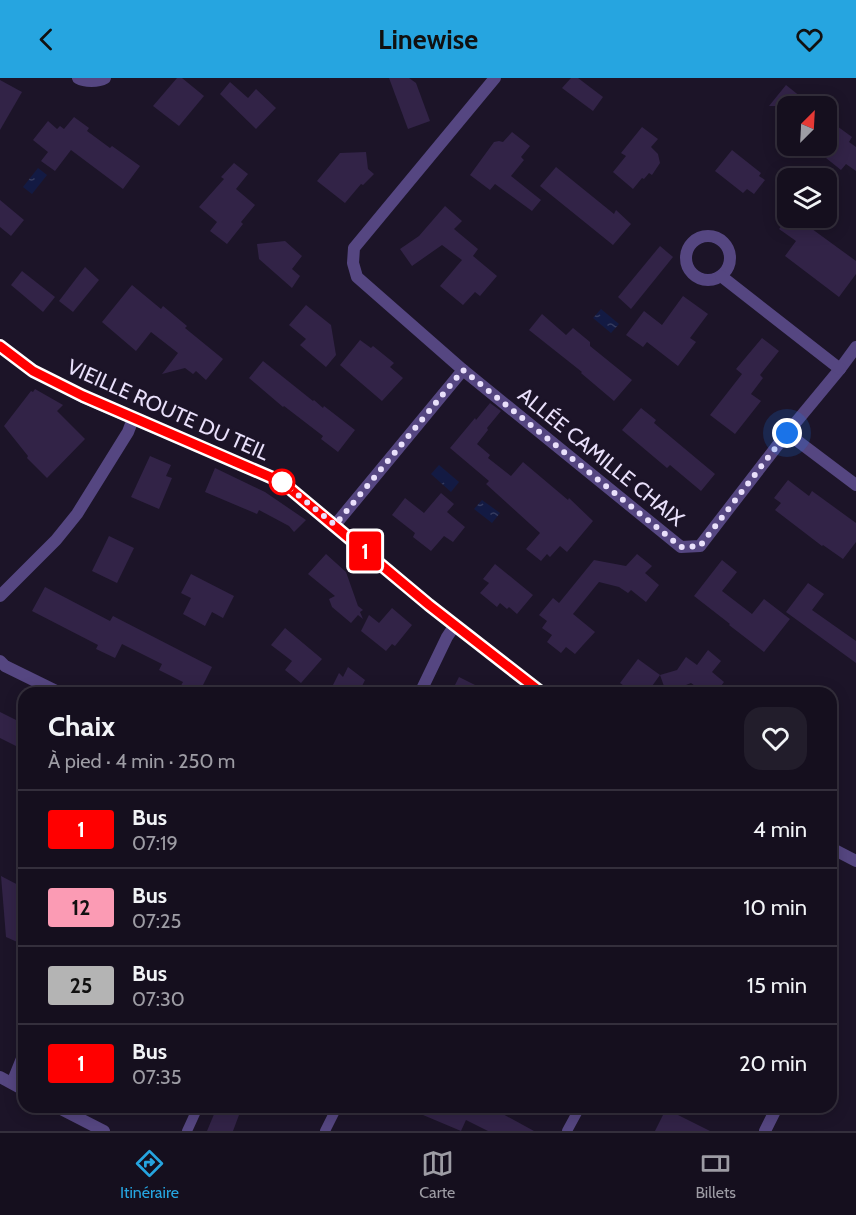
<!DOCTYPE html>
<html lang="fr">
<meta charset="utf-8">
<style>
:root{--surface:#150f1e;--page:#221d2b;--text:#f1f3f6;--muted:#9d9ca4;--line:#342f3c;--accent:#26a5e0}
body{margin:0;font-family:Cabin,sans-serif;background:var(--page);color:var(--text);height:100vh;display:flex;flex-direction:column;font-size:22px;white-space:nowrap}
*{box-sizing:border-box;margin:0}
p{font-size:20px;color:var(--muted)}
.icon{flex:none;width:33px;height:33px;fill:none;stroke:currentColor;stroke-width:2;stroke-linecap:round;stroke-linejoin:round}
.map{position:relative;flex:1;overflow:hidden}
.side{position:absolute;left:18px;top:609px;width:819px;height:426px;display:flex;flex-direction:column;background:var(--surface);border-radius:18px;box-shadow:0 3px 15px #0003,0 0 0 2px var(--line)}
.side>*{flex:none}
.badge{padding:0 12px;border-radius:4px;font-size:21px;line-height:39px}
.needle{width:39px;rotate:24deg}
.controls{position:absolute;left:777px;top:18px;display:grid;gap:12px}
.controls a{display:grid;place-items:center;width:60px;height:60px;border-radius:12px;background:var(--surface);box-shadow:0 3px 15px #0003,0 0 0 2px var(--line);font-size:30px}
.you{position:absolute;width:30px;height:30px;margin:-15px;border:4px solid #fff;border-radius:50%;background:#1a73e8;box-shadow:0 0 0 9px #1a73e833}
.map>.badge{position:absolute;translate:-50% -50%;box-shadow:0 0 0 3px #fff}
.round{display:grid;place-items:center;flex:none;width:63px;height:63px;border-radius:18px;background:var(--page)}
.overview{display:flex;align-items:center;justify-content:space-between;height:102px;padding:0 30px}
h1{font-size:28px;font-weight:700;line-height:45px}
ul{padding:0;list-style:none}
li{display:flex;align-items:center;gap:18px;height:78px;padding:0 30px;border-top:2px solid var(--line)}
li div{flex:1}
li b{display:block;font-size:22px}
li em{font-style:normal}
li .badge{min-width:66px;font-weight:700;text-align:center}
header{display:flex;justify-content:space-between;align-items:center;height:78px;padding:0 30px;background:var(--accent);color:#111;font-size:27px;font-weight:700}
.menu{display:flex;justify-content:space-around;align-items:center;height:84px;border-top:2px solid var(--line);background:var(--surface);font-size:16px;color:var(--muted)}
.menu a{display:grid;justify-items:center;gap:3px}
.menu .on{color:var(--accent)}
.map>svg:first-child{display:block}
</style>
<header><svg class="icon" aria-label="back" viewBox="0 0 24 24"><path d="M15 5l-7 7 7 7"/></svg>Linewise<svg class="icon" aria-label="heart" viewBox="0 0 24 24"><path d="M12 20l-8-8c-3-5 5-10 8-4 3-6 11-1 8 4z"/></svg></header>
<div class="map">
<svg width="856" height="1053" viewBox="0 0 856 1053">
<defs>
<pattern id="water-ripples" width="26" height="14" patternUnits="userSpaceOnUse" patternTransform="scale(1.5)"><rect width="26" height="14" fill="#131a43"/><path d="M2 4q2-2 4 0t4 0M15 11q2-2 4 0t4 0" fill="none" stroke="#353b5f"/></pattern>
</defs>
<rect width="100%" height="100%" fill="#1c1428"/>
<g fill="url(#water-ripples)">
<path d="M 38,90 L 47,97 L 32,116 L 23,109 Z"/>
<path d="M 601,231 L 619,246 L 611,255 L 593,240 Z"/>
<path d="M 439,387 L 459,404 L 451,414 L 431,396 Z"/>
<path d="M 482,422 L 500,435 L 492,445 L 474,431 Z"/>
</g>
<g fill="#322347">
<path d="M 177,0 L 182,0 L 204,18 L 179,48 L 153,28 Z"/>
<path d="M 389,0 L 409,0 L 416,5 L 430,43 L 408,51 Z"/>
<path d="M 571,0 L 578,0 L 603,19 L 593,33 L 562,10 Z"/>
<path d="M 0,2 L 22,14 L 0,52 Z"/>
<path d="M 230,4 L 248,20 L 256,11 L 276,30 L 256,51 L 220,16 Z"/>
<path d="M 786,7 L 796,15 L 814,28 L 769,28 Z"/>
<path d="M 74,39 L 89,50 L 87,53 L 110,70 L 112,68 L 140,88 L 123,111 L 71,72 L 55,93 L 41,83 L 48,74 L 33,62 L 48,43 L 57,51 L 60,48 L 64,51 Z"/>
<path d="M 826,40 L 852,59 L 849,64 L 856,69 L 856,93 L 846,86 L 841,92 L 826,80 L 832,73 L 826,69 Z"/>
<path d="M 642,49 L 658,61 L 651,69 L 658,76 L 660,85 L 652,97 L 649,95 L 644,101 L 642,100 L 633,111 L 613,94 L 626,78 L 621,75 Z"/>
<path d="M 512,54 L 530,68 L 521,79 L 524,82 L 511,98 L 541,122 L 532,133 L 495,106 L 490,112 L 470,97 L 494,64 L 499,63 L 503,64 Z"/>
<path d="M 732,72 L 761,95 L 759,98 L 765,102 L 754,116 L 747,111 L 743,115 L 715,93 Z"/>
<path d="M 366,74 L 368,91 L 374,96 L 363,107 L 361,106 L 345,125 L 317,103 L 340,75 Z"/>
<path d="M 234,85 L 248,96 L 236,111 L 255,127 L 241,144 L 243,146 L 227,166 L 210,153 L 217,144 L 199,129 L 224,101 L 221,99 Z"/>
<path d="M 556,89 L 614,136 L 616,132 L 631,146 L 613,167 L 540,108 Z"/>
<path d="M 0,122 L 24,142 L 11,158 L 0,149 Z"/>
<path d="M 445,128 L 462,143 L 454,151 L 478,171 L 473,178 L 497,198 L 480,218 L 475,214 L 463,227 L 440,208 L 462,182 L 442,167 L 412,188 L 400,171 L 419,158 Z"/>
<path d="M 788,140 L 797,140 L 856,183 L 856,196 L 839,219 L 785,178 L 796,163 L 779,151 Z"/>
<path d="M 285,163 L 302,178 L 292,191 L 300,198 L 292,210 L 259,181 L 257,166 Z"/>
<path d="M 660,168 L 673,179 L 631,231 L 618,219 Z"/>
<path d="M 85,189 L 99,202 L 73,234 L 59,223 Z"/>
<path d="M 22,193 L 55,219 L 43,234 L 11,207 Z"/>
<path d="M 132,207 L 161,231 L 163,228 L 187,248 L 185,250 L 223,281 L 206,302 L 196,293 L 193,296 L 185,290 L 162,296 L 178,275 L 151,254 L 136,273 L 102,244 Z"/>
<path d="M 683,218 L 708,236 L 690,260 L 696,264 L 678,288 L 647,264 L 643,269 L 626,257 L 644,233 L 662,247 Z"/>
<path d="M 306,227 L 331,247 L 336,277 L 326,289 L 300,267 L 306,261 L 289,247 Z"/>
<path d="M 542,236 L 566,257 L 573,250 L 590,264 L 590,268 L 632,302 L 614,323 L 581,295 L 582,294 L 529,252 Z"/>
<path d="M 762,260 L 779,273 L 760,297 L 763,300 L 751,316 L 761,323 L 735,356 L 710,337 L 742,296 L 736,291 Z"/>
<path d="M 360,262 L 371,270 L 373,268 L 394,285 L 390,289 L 403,300 L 382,323 L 340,287 Z"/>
<path d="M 263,283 L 313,323 L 314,322 L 323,330 L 324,328 L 355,352 L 338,374 L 321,361 L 323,358 L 284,328 L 283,329 L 249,300 Z"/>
<path d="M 35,311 L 63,327 L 57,333 L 85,361 L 47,400 L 27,380 L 28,378 L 4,348 L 31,313 L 33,314 Z"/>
<path d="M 490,325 L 501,333 L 487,350 L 488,352 L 477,366 L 490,377 L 488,380 L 511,398 L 523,384 L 568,422 L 569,420 L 593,443 L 567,474 L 560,468 L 550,479 L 547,476 L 541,483 L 526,471 L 540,455 L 486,406 L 489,403 L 450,370 L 475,340 L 476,342 Z"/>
<path d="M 641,330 L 656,342 L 654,345 L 715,396 L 701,413 L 670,387 L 667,390 L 622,352 Z"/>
<path d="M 150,378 L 171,387 L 166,398 L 172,400 L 159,431 L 131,419 Z"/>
<path d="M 215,390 L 265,414 L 306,442 L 294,454 L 289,448 L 259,432 L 257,436 L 205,414 Z"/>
<path d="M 788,402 L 809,418 L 812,413 L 856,445 L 856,464 L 843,481 L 823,467 L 822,468 L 775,432 L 781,425 L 774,420 Z"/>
<path d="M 441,415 L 454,426 L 447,434 L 465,449 L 453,464 L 444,458 L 431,473 L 413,459 L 415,455 L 392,437 L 405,420 L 424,435 Z"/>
<path d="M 109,458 L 134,470 L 117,505 L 92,493 Z"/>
<path d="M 326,476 L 346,494 L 358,528 L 363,532 L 360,534 L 363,541 L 358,537 L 351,545 L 332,529 L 329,521 L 335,518 L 308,496 Z"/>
<path d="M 637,476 L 652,488 L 645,495 L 659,507 L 646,524 L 631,512 L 628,515 L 619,509 L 599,504 L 573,536 L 595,554 L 583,567 L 575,576 L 566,569 L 561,575 L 547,564 L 552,557 L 542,550 L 547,543 L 539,537 L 553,520 L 559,525 L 594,482 L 626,488 Z"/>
<path d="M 722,482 L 737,494 L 722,513 L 752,536 L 764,521 L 790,541 L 764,574 L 729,547 L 730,546 L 694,518 Z"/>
<path d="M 495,486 L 533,517 L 517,536 L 509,529 L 507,531 L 500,525 L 497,529 L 480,515 L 489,505 L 483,501 Z"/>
<path d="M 191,496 L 234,518 L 223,540 L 212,534 L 205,548 L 183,536 L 191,520 L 181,515 Z"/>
<path d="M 808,505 L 824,516 L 812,532 L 856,563 L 856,585 L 786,534 Z"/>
<path d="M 45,509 L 110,543 L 113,538 L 212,589 L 199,615 L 177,615 L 183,604 L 159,592 L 162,586 L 122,566 L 115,580 L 96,571 L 98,567 L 32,533 Z"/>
<path d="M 392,530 L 412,547 L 395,568 L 392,566 L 386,573 L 361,553 L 369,537 L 379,545 Z"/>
<path d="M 285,550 L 322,581 L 301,605 L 285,592 L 292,583 L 271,567 Z"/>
<path d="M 708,572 L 721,583 L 712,594 L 724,604 L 716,615 L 705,615 L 691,605 L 671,613 L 669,609 L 665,611 L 660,597 L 677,592 L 686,579 L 697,587 Z"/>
<path d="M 638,581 L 660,597 L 647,615 L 634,615 L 620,605 Z"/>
<path d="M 348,589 L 365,602 L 360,612 L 363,615 L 329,615 L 339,595 L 343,599 Z"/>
<path d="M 459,599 L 491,615 L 451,615 Z"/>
<path d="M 0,634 L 24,646 L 24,658 L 18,669 L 0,660 Z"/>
<path d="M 1,798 L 24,810 L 24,867 L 6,859 Z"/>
<path d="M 217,1029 L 222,1029 L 239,1037 L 233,1053 L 207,1053 Z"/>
<path d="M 404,1029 L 490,1029 L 534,1053 L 488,1053 L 466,1042 L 461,1053 Z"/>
<path d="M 666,1031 L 710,1053 L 655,1053 Z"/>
</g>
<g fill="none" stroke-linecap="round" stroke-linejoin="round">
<g stroke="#554681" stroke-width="10">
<path d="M 11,1005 L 24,973"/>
<path d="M 187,1053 L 198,1029"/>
<path d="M 325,1053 L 337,1029"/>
<path d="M 567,1053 L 580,1029"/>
</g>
<g stroke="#554681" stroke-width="12">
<path d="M 78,0 C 85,4 98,4 105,0"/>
<path d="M 495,0 L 354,170 L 353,185 L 357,199 L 463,292 L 681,469 L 700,468 L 787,355 L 840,291 L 856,269"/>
<circle cx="708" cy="180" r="22"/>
<path d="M 721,198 L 840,291"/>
<path d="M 0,268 L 33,293 L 83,319 L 282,404 L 429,527 L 542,615"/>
<path d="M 787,355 L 856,407"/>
<path d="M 335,447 L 463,292"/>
<path d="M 0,518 L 56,462 L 77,436 L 128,354 L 133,341"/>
<path d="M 0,583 L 5,588 L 60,615"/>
<path d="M 420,615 L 447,559 L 455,547"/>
<path d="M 831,770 L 856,783"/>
<path d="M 0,999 L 24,1012"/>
<path d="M 57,1029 L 104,1053"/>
<path d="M 765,1053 L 777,1029"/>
</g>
</g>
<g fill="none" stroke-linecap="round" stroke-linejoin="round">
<g stroke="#fff" stroke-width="14">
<path id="line" d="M 0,268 L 33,293 L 83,318 L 282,404 L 429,527 L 542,615"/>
</g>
<use href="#line" stroke="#f00" stroke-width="9"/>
<path stroke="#e9e0fb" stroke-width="6" stroke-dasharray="0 10.8" d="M 282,404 L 335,447 L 463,292 L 681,469 L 700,468 L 787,355"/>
</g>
<circle fill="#fff" stroke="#f00" stroke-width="3" cx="282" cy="404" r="12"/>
<g text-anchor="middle" stroke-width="5" stroke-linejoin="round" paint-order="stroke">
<g font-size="21" fill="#e9e0fb" stroke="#1c1428">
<text transform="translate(168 332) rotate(24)" y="7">VIEILLE ROUTE DU TEIL</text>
<text transform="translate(601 379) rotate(39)" y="7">ALLÉE CAMILLE CHAIX</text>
</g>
</g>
</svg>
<div class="controls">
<a><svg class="needle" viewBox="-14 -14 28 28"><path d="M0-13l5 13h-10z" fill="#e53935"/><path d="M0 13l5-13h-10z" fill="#9d9ca4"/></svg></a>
<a><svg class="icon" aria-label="layers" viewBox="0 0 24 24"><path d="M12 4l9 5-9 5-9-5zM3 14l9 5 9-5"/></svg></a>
</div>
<div class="you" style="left:787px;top:355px"></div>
<b class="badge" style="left:365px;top:473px;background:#f00;color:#fff">1</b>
<section class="side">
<div class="overview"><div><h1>Chaix</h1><p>À pied · 4 min · 250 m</p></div><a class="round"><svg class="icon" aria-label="heart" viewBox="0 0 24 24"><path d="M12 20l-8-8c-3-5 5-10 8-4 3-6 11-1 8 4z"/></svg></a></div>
<ul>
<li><span class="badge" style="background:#f00;color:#fff">1</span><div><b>Bus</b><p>07:19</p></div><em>4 min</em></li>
<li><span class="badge" style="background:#fb9bb4;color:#111">12</span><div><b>Bus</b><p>07:25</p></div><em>10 min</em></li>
<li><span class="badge" style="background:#b4b4b4;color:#111">25</span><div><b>Bus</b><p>07:30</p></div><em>15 min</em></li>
<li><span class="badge" style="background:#f00;color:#fff">1</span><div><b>Bus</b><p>07:35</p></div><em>20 min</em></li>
</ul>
</section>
</div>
<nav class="menu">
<a class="on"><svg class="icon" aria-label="directions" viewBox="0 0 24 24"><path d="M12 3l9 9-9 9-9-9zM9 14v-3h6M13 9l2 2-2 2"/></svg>Itinéraire</a>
<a><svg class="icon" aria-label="map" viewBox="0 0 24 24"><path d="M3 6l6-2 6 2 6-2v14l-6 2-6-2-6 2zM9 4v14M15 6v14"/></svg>Carte</a>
<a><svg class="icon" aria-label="tickets" viewBox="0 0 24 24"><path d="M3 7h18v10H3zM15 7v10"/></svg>Billets</a>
</nav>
